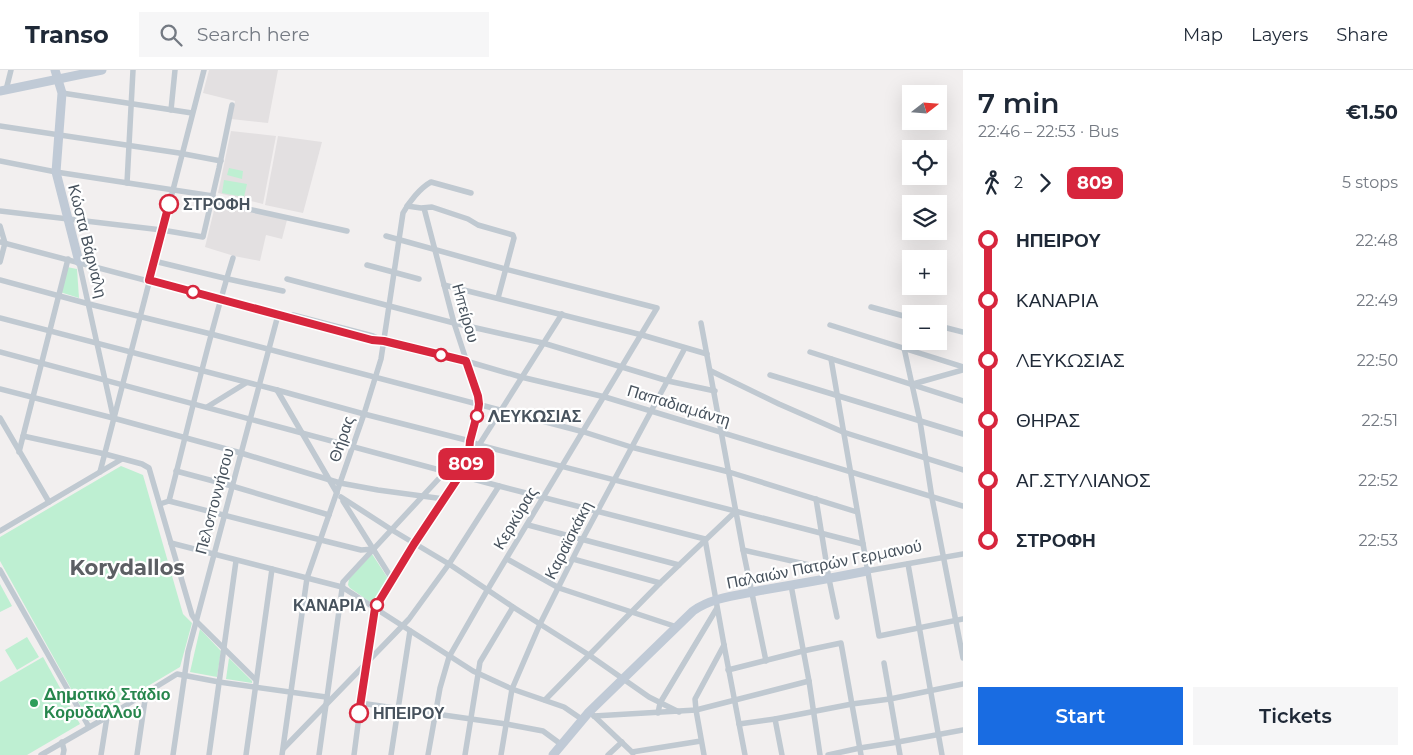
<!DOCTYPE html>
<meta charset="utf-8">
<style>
:root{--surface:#fff;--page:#f6f6f7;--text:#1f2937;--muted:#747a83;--line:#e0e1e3;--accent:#196ce2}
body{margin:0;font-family:Montserrat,sans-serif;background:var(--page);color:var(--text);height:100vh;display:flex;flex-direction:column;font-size:19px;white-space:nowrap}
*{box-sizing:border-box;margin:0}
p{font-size:16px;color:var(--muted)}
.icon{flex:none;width:28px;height:28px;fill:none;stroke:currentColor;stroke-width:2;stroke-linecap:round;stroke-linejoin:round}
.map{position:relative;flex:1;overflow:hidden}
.sheet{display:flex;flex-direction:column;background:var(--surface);width:450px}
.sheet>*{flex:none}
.badge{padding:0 10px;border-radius:8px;font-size:18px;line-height:32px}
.needle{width:32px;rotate:73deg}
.controls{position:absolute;left:902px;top:15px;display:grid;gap:10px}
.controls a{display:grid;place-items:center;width:45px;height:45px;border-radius:0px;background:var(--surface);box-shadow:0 5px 20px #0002;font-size:25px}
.map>.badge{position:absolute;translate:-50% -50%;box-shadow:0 0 0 2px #fff}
.legs{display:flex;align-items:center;gap:8px;height:55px;padding:0 15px;font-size:16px}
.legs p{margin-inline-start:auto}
.head{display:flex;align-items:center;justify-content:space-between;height:85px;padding:0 15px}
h1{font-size:28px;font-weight:600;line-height:38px}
.button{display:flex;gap:10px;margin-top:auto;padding:10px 15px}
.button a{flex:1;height:58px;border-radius:0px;background:var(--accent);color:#fff;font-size:20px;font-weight:600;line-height:58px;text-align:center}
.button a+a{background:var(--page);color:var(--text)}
ul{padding:0 15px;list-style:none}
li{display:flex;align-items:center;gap:18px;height:60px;font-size:19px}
li i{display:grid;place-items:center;width:8px;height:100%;margin:0 6px;background:currentColor}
li i::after{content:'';width:12px;height:12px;margin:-6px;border:4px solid;border-radius:50%;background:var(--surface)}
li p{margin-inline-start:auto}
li:first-child i{background:linear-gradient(#0000 50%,currentColor 0)}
li:last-child i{background:linear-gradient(currentColor 50%,#0000 0)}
header{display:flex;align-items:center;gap:30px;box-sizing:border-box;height:70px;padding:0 25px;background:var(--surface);border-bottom:1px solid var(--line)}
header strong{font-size:24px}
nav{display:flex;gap:28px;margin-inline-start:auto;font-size:18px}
.search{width:350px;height:45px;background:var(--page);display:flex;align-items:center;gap:12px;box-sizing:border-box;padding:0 18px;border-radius:0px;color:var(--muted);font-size:19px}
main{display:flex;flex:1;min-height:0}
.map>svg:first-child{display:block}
</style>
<header>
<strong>Transo</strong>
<div class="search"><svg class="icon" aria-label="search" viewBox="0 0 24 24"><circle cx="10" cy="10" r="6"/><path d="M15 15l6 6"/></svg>Search here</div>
<nav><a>Map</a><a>Layers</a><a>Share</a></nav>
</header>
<main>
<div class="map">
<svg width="963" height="685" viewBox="0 0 963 685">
<rect width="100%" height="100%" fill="#f2efef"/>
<g fill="#e3e0e1">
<path d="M 209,0 L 278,0 L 268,53 L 231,49 L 235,31 L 203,23 Z"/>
<path d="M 231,61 L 276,66 L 263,134 L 218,123 Z"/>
<path d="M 278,66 L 322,72 L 303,143 L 265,135 Z"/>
<path d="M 220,135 L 287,150 L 282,169 L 266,165 L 260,191 L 234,186 L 205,177 L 215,136 Z"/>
</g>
<g fill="#beefd2">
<path d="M 229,98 L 243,101 L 242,109 L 227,105 Z"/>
<path d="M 224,110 L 247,114 L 244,127 L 222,123 Z"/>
<path d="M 67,197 L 77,199 L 79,228 L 60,222 Z"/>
<path d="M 121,396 L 143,405 L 183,544 L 192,553 L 180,597 L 89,651 L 0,491 L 0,467 Z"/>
<path d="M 372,484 L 389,510 L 373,534 L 350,518 L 348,515 L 349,509 Z"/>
<path d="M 0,514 L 12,536 L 0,542 Z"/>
<path d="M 200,559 L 221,581 L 217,607 L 190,602 Z"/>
<path d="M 27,567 L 39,587 L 17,600 L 5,580 Z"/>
<path d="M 43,587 L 80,654 L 27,685 L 0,685 L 0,612 Z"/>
<path d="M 229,588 L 252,611 L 252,613 L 226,609 Z"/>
</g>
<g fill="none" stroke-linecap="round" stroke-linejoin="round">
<g stroke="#c0c9d1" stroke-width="5.5">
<path d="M 6,20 L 11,0"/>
<path d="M 62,23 L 192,43"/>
<path d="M 171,40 L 175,0"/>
<path d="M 0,56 L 179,83 L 221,91"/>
<path d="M 0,91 L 56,102 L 213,126"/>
<path d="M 127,113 L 133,0"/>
<path d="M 212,131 L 347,161"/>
<path d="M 407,136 L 421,138 L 432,137 L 468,149 L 478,155 L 513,165 L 514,168 L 498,228"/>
<path d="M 424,138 L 454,253 L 478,326 L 478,341 L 470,371 L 468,383"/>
<path d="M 0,141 L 162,160 L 203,167 L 219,98 L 232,35"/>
<path d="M 0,156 L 5,173 L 0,192"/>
<path d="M 386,166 L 505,199 L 657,238 L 488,519 L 449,587 L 440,618 L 428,685"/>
<path d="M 0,172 L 372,270 L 384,271 L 466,291 L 521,307 L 605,327 L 963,436"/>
<path d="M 154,191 L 228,209 L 283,221"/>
<path d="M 79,192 L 113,346"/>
<path d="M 367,195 L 419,209"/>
<path d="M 287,209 L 454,253 L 543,273 L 668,311 L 715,321"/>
<path d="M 0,210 L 89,234 L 211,264 L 584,362 L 631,377 L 729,402 L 857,442"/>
<path d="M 444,215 L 642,265 L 707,284"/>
<path d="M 871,237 L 911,248"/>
<path d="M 293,245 L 373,266 L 380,269"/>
<path d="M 0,248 L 277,320 L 364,344 L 470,371 L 479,375 L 863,474"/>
<path d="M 701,253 L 743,480 L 766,591"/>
<path d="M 830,255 L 963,297"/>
<path d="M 939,256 L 963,262"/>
<path d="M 904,278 L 920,351 L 932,428 L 963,588"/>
<path d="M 0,282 L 499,416 L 705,469"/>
<path d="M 810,282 L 963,331"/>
<path d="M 831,289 L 879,566 L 963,549"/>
<path d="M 711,301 L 779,334 L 843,362 L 963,400"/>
<path d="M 770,305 L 963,364"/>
<path d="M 913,314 L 963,300"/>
<path d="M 0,319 L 113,348 L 241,383 L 340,413 L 378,420 L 444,429"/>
<path d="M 277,320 L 337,423"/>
<path d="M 207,337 L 246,313"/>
<path d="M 0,348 L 49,432"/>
<path d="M 23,366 L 105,384 L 142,394 L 149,398 L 192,545 L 196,551 L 256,610"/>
<path d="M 19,382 L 68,189"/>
<path d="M 176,401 L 232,416 L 329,445"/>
<path d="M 100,402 L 204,0"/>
<path d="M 341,427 L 392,460 L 449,494 L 513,537 L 589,585 L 649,627 L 679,642"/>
<path d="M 816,429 L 829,509 L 837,547"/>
<path d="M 169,431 L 321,470 L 361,480 L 374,479"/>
<path d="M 343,431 L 392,509"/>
<path d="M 160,434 L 169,431 C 190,350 208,268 233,188"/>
<path d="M 528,455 L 679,495"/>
<path d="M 0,461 L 122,389"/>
<path d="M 705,469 L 724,575 L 745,685"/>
<path d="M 171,473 L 342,517 L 473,601 L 512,619 L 564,637 L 583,650"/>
<path d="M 743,480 L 827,499"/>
<path d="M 507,489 L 559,518 L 677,557"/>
<path d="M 573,489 L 660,513"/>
<path d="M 908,494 L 942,685"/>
<path d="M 0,500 L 89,657"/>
<path d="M 867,501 L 963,484"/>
<path d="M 791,515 L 809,611 L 820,685"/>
<path d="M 884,593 L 900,685"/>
<path d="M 728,600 L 803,581 L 841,573 L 861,685"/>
<path d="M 545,630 L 660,513 L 736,441"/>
<path d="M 360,633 L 506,654 L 543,661 L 562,675"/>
<path d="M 658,643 L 660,633 L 717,538"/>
<path d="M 593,645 L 633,683"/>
<path d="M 594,646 L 696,640 L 809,611"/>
<path d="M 775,649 L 782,685"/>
<path d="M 739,654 L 775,649 L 852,634 L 890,629 L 963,614"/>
<path d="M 62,672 L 64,680 L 63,685"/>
<path d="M 284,678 L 409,549 L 449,494 L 499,416"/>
<path d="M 632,682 L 701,671"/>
<path d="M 41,685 L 107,647 L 177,604 L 219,612 L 326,627"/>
<path d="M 101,685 L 107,647"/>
<path d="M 137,685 L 146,623"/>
<path d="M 173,685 L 188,582 L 278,245"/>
<path d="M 209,685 L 236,491"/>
<path d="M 246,685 L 272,499"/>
<path d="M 282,685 L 307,508 L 364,344 L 381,289 L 403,143 C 409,132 420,118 431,112 L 471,123"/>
<path d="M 319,685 L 343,512 L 445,402 L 468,381"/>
<path d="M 354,685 L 366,593 L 375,538 L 414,474 L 479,375 L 562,244"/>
<path d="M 391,685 L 410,561"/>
<path d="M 465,685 L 480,592 L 513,537"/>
<path d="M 501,685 L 512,619 L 540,554 L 582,470 L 685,278"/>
<path d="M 608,685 L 622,672"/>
<path d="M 704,685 L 696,640 L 695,629 L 724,575"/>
<path d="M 828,685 L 860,678 L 898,672 L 963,660"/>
</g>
<g stroke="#c0cad6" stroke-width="9">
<path d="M 55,0 L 62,23 L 56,102 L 79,192"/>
<path d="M 0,21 L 102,0"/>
<path d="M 553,685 L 589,642 L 693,541 C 712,527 740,525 763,520 C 798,514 833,508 867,501"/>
</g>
</g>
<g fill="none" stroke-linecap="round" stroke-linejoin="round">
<g stroke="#fff" stroke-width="11">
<path id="line-1" d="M 169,134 L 149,210 L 372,270 L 384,271 L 466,291 L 478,326 L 479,334 L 478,341 L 470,371 L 468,393 L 414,474 L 375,538 L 359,643"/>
</g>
<use href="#line-1" stroke="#d7263d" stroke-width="8"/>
</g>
<g fill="#fff" stroke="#d7263d" stroke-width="2.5">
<circle cx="169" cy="134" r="9"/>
<circle cx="193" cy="222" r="6"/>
<circle cx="441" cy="285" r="6"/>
<circle cx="477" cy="346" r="6"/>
<circle cx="377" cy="535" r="6"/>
<circle cx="359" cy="643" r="9"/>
</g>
<circle fill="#2e9e5b" stroke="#fff" stroke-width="2" cx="34" cy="633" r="5"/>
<g text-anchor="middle" stroke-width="4.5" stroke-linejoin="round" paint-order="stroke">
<g font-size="16" font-weight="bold" fill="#47525d" stroke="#fff" text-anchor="start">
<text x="183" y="140">ΣΤΡΟΦΗ</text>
<text x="488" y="352">ΛΕΥΚΩΣΙΑΣ</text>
<text x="366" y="541" text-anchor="end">ΚΑΝΑΡΙΑ</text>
<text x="373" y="649">ΗΠΕΙΡΟΥ</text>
</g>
<g font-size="16" fill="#47525d" stroke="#fff">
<text transform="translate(88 171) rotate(76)" y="6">Κώστα Βάρναλη</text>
<text transform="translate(466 243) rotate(74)" y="6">Ηπείρου</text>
<text transform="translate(679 335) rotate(17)" y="6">Παπαδιαμάντη</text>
<text transform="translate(341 369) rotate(-71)" y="6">Θήρας</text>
<text transform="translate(214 431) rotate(-75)" y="6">Πελοποννήσου</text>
<text transform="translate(515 448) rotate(-59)" y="6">Κερκύρας</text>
<text transform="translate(568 470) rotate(-63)" y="6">Καραϊσκάκη</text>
<text transform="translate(824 494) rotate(-11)" y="6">Παλαιών Πατρών Γερμανού</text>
</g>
<g font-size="16" font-weight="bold" fill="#27864d" stroke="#fff" text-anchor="start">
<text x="44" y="630">Δημοτικό Στάδιο<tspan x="44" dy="18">Κορυδαλλού</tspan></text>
</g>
<g font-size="21" font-weight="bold" fill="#5c5f64" stroke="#fff">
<text x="127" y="505">Korydallos</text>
</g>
</g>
</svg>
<div class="controls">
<a><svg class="needle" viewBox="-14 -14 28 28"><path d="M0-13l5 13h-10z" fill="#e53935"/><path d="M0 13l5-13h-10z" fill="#747a83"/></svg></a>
<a><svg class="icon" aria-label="locate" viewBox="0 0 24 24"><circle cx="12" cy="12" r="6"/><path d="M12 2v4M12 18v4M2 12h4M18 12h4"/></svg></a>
<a><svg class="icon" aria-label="layers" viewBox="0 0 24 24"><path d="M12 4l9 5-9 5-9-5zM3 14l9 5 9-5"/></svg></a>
<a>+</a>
<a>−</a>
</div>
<b class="badge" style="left:466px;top:394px;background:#d7263d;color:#fff">809</b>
</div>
<section class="sheet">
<div class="head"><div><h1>7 min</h1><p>22:46 – 22:53 · Bus</p></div><b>€1.50</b></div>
<div class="legs"><svg class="icon" aria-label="walk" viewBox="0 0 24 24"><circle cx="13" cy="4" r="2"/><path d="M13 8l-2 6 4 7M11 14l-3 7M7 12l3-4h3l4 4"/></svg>2<svg class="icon" aria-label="forward" viewBox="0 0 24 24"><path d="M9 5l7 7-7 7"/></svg><b class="badge" style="background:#d7263d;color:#fff">809</b><p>5 stops</p></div>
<ul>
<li><i style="color:#d7263d"></i><b>ΗΠΕΙΡΟΥ</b><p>22:48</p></li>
<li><i style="color:#d7263d"></i><span>ΚΑΝΑΡΙΑ</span><p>22:49</p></li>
<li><i style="color:#d7263d"></i><span>ΛΕΥΚΩΣΙΑΣ</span><p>22:50</p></li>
<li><i style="color:#d7263d"></i><span>ΘΗΡΑΣ</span><p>22:51</p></li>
<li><i style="color:#d7263d"></i><span>ΑΓ.ΣΤΥΛΙΑΝΟΣ</span><p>22:52</p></li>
<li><i style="color:#d7263d"></i><b>ΣΤΡΟΦΗ</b><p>22:53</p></li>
</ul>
<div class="button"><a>Start</a><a>Tickets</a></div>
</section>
</main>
